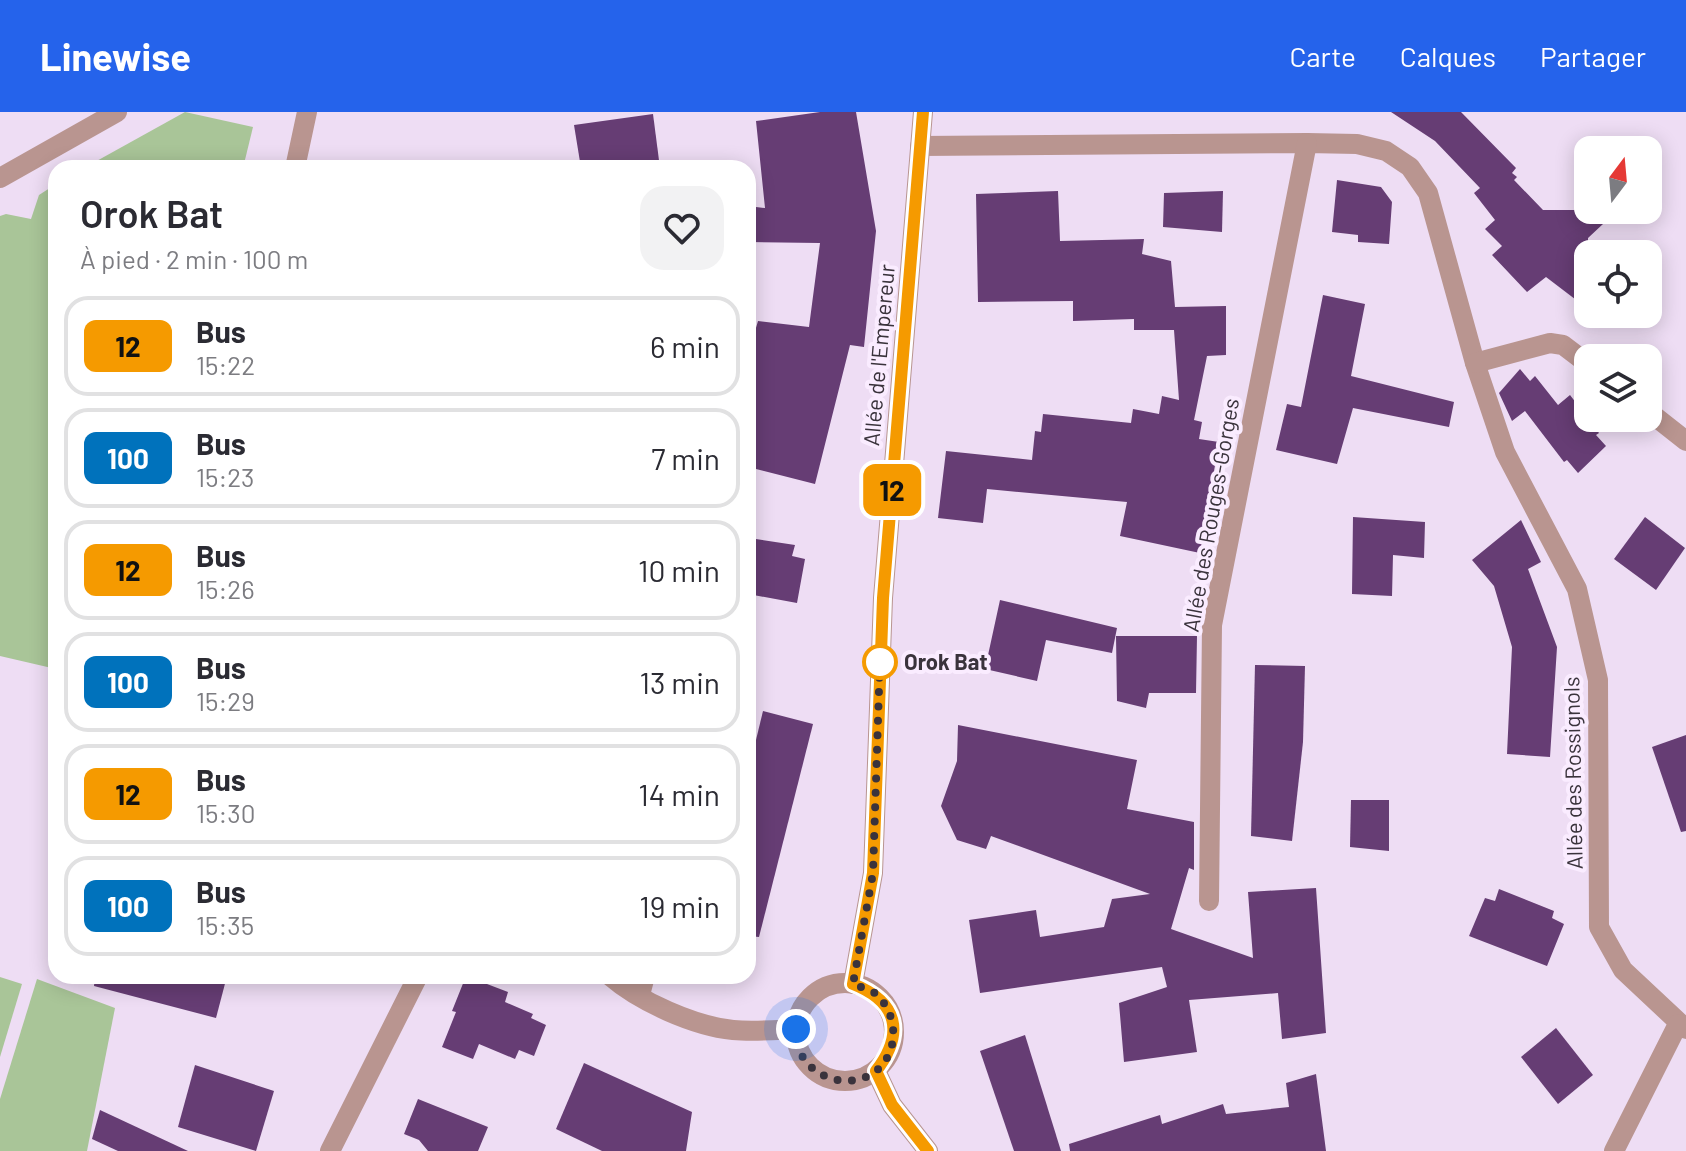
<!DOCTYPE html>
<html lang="fr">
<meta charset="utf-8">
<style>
:root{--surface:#fff;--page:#f2f2f3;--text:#2b2b33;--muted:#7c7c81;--line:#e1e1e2;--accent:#2563eb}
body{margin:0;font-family:Barlow,sans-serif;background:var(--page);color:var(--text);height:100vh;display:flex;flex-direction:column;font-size:30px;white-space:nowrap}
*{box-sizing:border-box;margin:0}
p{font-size:26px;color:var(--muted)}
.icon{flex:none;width:44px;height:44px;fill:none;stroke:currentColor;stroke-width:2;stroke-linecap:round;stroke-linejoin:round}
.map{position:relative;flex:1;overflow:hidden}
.sheet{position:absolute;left:48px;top:48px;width:708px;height:824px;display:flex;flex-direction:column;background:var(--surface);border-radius:24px;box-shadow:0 4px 20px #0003}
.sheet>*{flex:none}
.badge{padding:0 16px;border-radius:12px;font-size:28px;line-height:52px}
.needle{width:52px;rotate:16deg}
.buttons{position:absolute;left:1574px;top:24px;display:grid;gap:16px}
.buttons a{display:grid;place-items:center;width:88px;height:88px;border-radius:16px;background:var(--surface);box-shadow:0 4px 20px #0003;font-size:40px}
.you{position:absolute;width:40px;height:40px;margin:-20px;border:6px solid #fff;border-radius:50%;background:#1a73e8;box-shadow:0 0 0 12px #1a73e833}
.map>.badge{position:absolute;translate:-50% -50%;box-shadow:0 0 0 4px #fff}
.round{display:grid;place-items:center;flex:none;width:84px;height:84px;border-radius:24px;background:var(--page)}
.overview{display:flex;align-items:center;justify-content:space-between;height:136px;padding:0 32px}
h1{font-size:38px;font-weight:600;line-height:60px}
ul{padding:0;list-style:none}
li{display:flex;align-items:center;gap:24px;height:100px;margin:0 16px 12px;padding:0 16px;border:4px solid var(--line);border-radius:24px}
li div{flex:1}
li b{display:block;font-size:30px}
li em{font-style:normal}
li .badge{min-width:88px;font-weight:700;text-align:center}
header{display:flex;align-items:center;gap:48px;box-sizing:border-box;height:112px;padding:0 40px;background:var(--accent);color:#fff}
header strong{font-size:38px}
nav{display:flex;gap:44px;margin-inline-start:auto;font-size:28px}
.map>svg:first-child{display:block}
</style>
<header>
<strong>Linewise</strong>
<nav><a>Carte</a><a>Calques</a><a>Partager</a></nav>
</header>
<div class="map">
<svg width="1686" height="1039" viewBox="0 0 1686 1039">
<rect width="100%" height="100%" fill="#eeddf4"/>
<g fill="#a9c598">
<path d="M 185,0 L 253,15 L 243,56 L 84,56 Z"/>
<path d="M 56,72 L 56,557 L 0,544 L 0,104 L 6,102 L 31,107 L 39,83 Z"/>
<path d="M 0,865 L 22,872 L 0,945 Z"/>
<path d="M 37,867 L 115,896 L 87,1039 L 0,1039 L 0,987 Z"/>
</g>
<g fill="#663d74">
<path d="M 820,0 L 856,0 L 876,119 L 864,235 L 850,233 L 815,372 L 748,355 L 748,243 L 758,209 L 809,215 L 820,131 L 748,130 L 748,94 L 765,96 L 756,9 Z"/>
<path d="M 1391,0 L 1461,0 L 1516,56 L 1512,61 L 1517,65 L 1514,68 L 1543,98 L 1618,98 L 1588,126 L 1588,197 L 1546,165 L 1527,180 L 1492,143 L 1502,134 L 1485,117 L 1495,108 L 1474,81 L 1480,76 L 1435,29 Z"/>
<path d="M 653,2 L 660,56 L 581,56 L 574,13 Z"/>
<path d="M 1337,68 L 1381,75 L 1392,90 L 1389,132 L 1358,130 L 1358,123 L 1332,120 Z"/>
<path d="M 1058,79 L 1060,129 L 1144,127 L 1142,142 L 1171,149 L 1175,195 L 1226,194 L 1226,243 L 1207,244 L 1194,308 L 1202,310 L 1199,327 L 1219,330 L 1200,441 L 1120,424 L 1127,390 L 987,377 L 983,411 L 938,406 L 946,339 L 1032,348 L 1035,319 L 1041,320 L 1043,302 L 1131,311 L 1133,297 L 1159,302 L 1162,284 L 1179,288 L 1174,218 L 1134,218 L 1134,207 L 1073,209 L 1073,189 L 978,190 L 976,82 Z"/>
<path d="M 1223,79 L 1222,120 L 1163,115 L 1164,81 Z"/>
<path d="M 1323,183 L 1365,192 L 1351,264 L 1454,290 L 1449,315 L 1353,296 L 1337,352 L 1276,338 L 1287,292 L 1301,295 Z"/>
<path d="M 1520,257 L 1530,269 L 1535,264 L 1558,293 L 1570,283 L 1599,321 L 1596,323 L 1606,334 L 1578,361 L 1567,348 L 1564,350 L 1525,299 L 1512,309 L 1499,281 Z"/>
<path d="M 1353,405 L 1425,410 L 1424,446 L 1393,443 L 1392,484 L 1352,482 Z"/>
<path d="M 1645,405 L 1685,436 L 1656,478 L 1614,447 Z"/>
<path d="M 1521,408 L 1541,450 L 1528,457 L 1557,535 L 1550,645 L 1507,642 L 1512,535 L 1494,474 L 1472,448 Z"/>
<path d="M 756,427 L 795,433 L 792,444 L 805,447 L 797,491 L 748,482 Z"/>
<path d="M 1000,488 L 1117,516 L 1112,541 L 1046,528 L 1037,569 L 985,557 Z"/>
<path d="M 1116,524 L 1197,524 L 1196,581 L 1149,581 L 1146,596 L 1117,589 Z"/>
<path d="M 1255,553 L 1305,554 L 1303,630 L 1292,729 L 1251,724 Z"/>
<path d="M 763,599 L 813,612 L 759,825 L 748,824 L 748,661 Z"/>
<path d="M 958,613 L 1137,648 L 1127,697 L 1194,710 L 1194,758 L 1189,756 L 1171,817 L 1253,846 L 1248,780 L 1316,776 L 1326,921 L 1282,927 L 1278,881 L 1189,888 L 1197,940 L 1124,950 L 1119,891 L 1167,875 L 1162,855 L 980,881 L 969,808 L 1036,798 L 1040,825 L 1104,815 L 1112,787 L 1150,782 L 991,724 L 986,737 L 957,728 L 941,694 L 957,649 Z"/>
<path d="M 1686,623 L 1686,719 L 1681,720 L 1652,635 Z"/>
<path d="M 1351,688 L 1389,688 L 1389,739 L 1350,735 Z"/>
<path d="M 1499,777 L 1554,799 L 1552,806 L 1564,812 L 1547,854 L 1469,824 L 1485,786 L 1495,789 Z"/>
<path d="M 95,864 L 227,864 L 216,906 L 94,874 Z"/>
<path d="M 466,864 L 508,880 L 505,890 L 533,902 L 531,906 L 546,913 L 534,944 L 519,938 L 515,947 L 479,932 L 473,947 L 442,935 L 456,900 L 452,899 Z"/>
<path d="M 1556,916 L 1593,963 L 1558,992 L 1521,945 Z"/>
<path d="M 1025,923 L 1061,1039 L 1014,1039 L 980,939 Z"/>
<path d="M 584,951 L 692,1000 L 686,1039 L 602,1039 L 556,1017 Z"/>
<path d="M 195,953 L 274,979 L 256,1039 L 178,1015 Z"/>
<path d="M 1316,962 L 1326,1039 L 1070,1039 L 1069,1032 L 1160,1003 L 1162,1012 L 1223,992 L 1226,1002 L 1289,995 L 1286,971 Z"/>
<path d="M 418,987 L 488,1015 L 478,1039 L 428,1039 L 419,1028 L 404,1022 Z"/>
<path d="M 100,998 L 188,1039 L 118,1039 L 92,1027 Z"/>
</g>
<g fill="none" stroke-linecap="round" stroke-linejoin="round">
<path stroke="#b99590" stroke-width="20" d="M 640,883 L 645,864"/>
<g stroke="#b99590" stroke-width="20">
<path d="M 920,34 L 1307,31 L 1357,32 L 1386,39 L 1410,55 L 1428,81 L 1475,251 L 1505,340 L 1577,477 L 1598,568 L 1599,815 L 1623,858 L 1686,917"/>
<path d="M 295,56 L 307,0"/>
<path d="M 0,66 L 117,0"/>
<path d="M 1475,251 L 1550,231 L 1563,233 L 1588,252"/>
<path d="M 1648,299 L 1686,329"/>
<path d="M 1209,789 L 1212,513 L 1307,31"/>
<path d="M 610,864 C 640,890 694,914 733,918 C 754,920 775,918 796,917"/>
<path d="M 330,1039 L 418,864"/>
<path d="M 1614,1039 L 1678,912"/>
</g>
<g stroke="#b99590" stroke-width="20">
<circle cx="845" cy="920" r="49"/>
<path d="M 853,872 L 873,761 L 883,486 L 923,0"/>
<path d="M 876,959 L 892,993 L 928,1039"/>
</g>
</g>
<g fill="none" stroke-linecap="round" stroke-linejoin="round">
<g stroke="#fff" stroke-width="18">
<path id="line" d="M 923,0 L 883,486 L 873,761 L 853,872 C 898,890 905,921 876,959 L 892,993 L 928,1039"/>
</g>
<use href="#line" stroke="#f59a00" stroke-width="12"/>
<path stroke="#3a333c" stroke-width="8" stroke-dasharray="0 14.4" d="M 796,917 C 797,925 797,935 801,942 C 815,968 851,978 876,959 C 900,939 898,902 876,882 C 870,877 860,875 853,872 L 873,761 L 880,547 L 880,550"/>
</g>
<circle fill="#fff" stroke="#f59a00" stroke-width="4" cx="880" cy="550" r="16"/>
<g text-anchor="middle" stroke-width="8" stroke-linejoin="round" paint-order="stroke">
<g font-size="22" fill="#3a333c" stroke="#faecff">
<text transform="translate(879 243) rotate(-85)" y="8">Allée de l'Empereur</text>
<text transform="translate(1211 403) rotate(-80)" y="8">Allée des Rouges-Gorges</text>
<text transform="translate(1573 661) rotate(-91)" y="8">Allée des Rossignols</text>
</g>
<g font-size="22" font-weight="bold" fill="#3a333c" stroke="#faecff" text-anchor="start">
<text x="904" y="558">Orok Bat</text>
</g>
</g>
</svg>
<div class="buttons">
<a><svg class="needle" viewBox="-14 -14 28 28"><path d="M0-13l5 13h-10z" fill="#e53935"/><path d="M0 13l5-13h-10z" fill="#7c7c81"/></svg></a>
<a><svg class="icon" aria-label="locate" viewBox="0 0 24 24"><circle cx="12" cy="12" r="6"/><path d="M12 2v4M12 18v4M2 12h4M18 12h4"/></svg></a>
<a><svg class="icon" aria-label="layers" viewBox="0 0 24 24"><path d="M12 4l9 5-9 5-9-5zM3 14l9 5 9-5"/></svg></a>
</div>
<div class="you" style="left:796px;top:917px"></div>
<b class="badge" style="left:892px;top:378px;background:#f59a00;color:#111">12</b>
<section class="sheet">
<div class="overview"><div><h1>Orok Bat</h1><p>À pied · 2 min · 100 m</p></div><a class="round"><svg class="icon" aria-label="heart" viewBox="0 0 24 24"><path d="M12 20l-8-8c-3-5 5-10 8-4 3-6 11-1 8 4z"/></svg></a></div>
<ul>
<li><span class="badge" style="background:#f59a00;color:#111">12</span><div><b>Bus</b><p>15:22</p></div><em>6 min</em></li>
<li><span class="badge" style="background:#0072bc;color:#fff">100</span><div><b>Bus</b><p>15:23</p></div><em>7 min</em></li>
<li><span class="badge" style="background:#f59a00;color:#111">12</span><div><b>Bus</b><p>15:26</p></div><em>10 min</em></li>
<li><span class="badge" style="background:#0072bc;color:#fff">100</span><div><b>Bus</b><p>15:29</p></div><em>13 min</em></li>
<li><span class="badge" style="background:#f59a00;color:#111">12</span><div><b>Bus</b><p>15:30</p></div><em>14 min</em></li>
<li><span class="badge" style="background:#0072bc;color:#fff">100</span><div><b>Bus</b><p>15:35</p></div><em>19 min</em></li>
</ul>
</section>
</div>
